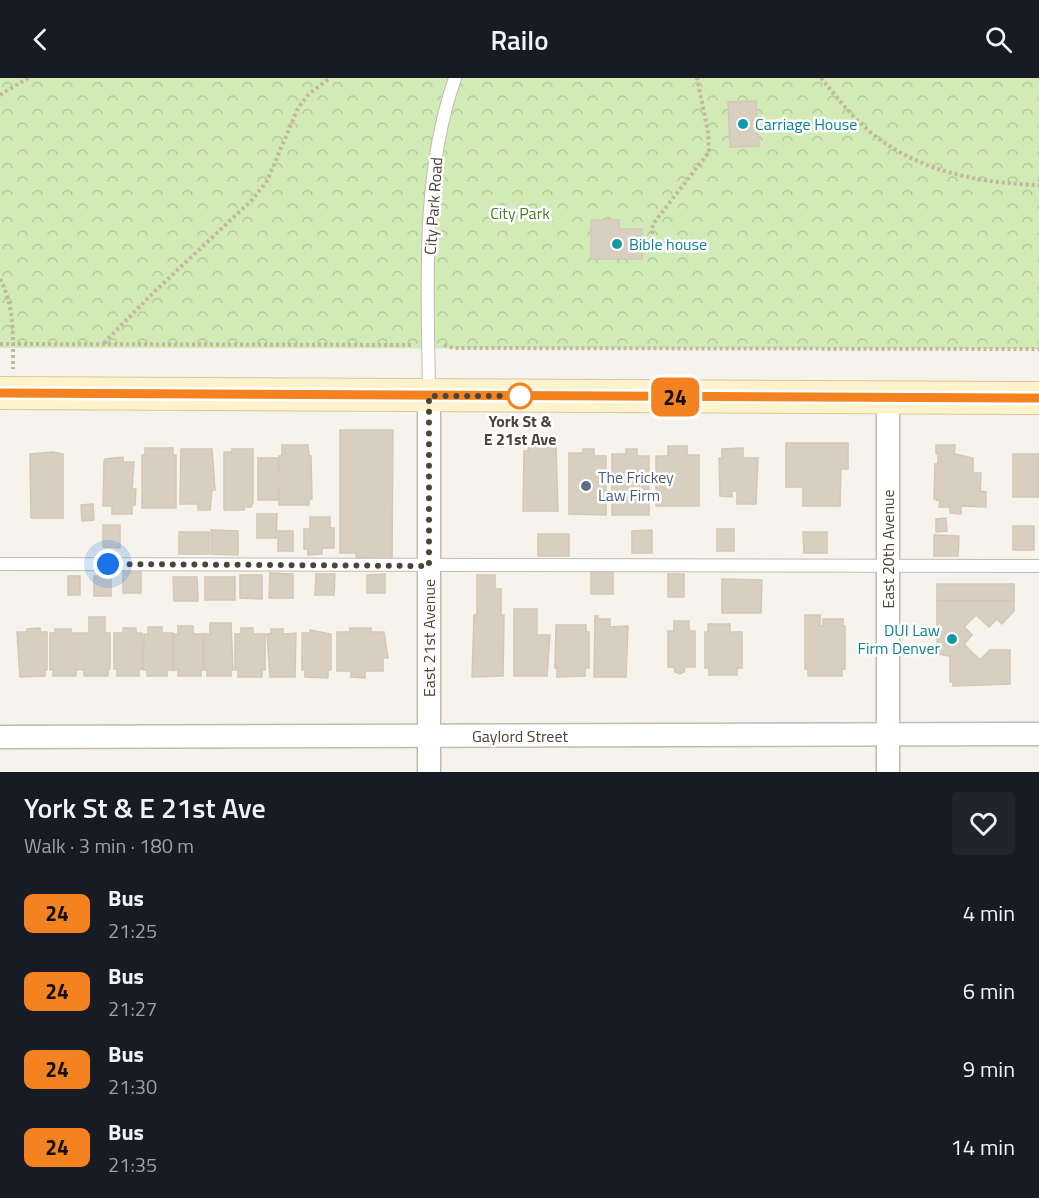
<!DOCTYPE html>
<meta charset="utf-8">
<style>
:root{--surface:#171b24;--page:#20242c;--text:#f1f3f6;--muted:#9ea1a6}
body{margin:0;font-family:"Titillium Web",sans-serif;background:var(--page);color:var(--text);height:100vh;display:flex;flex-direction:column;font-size:22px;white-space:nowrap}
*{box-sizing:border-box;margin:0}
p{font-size:20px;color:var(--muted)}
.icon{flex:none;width:33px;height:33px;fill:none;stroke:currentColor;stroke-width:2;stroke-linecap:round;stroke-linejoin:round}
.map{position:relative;height:694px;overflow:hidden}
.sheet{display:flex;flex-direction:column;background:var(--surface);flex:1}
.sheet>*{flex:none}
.badge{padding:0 12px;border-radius:9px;font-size:21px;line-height:39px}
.you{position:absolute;width:30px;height:30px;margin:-15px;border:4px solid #fff;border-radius:50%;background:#1a73e8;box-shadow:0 0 0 9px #1a73e833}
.map>.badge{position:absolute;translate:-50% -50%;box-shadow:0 0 0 3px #fff}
.round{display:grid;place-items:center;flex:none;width:63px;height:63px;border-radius:6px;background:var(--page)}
.head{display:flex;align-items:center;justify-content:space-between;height:102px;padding:0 24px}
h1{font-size:28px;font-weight:600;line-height:45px}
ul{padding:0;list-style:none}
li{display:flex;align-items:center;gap:18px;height:78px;padding:0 24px}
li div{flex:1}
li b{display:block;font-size:22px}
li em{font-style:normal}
li .badge{min-width:66px;font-weight:700;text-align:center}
header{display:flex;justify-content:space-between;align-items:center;height:78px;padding:0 24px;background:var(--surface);font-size:27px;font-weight:600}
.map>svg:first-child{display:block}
</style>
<header><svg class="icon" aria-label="back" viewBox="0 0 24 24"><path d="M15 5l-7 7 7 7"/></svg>Railo<svg class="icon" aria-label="search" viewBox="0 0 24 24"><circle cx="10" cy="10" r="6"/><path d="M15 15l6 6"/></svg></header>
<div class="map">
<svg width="1039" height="694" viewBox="0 0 1039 694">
<defs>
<pattern id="forest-crowns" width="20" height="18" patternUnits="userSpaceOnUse" patternTransform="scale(1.5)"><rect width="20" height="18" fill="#d2eab5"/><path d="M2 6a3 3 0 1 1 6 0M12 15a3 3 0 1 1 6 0" fill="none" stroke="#b6ca9c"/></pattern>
</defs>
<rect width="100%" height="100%" fill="#f6f3ec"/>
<path fill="url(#forest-crowns)" d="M 0,0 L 1039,0 L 1039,271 L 0,270 Z"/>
<g fill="#d8cfc1" stroke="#d3c7b4" stroke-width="1.5">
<path d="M 756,23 L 759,68 L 730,69 L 728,24 Z"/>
<path d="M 591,142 L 619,142 L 619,151 L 642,151 L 642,181 L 591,181 Z"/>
<path d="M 340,352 L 393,352 L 392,482 L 356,479 L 356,475 L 340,475 Z"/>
<path d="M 786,365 L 848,365 L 848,391 L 841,391 L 840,428 L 803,428 L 803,409 L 786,409 Z"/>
<path d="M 282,367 L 308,367 L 309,378 L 311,378 L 312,421 L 309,421 L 309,427 L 279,427 L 279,409 L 278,422 L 258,422 L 258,380 L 278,380 L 279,396 L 279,378 L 282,378 Z"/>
<path d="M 529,367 L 556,367 L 558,433 L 523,433 L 524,373 L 528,373 Z"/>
<path d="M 936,367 L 955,367 L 954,380 L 955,376 L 973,380 L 973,395 L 981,395 L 980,413 L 986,414 L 986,429 L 961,428 L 961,436 L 950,435 L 950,429 L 939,429 L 940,423 L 934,421 L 935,386 L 938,386 L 938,376 L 936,376 Z"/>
<path d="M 668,368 L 687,368 L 687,377 L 699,377 L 699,428 L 656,428 L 656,378 L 668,378 Z"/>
<path d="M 145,370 L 173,370 L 173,377 L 176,377 L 176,430 L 142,430 L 142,377 L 145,377 Z"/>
<path d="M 743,370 L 743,380 L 758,380 L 756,426 L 737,426 L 737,413 L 732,413 L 732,419 L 720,418 L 719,380 L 722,380 L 722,371 Z"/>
<path d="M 181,371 L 212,371 L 215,412 L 212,412 L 210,432 L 198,432 L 198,426 L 180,426 Z"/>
<path d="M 232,371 L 253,371 L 253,424 L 251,429 L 244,429 L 244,432 L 224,432 L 224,374 L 232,374 Z"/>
<path d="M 583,371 L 594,371 L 594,378 L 606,378 L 606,437 L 569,436 L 569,375 L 583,375 Z"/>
<path d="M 626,371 L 637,371 L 637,378 L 649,378 L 649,437 L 612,437 L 612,376 L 626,376 Z"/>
<path d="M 53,374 L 63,376 L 63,440 L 31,440 L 30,376 Z"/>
<rect x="1013" y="376" width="26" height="43"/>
<path d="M 123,379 L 123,384 L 134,384 L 132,411 L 136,411 L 135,427 L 132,427 L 132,436 L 112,436 L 112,428 L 103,428 L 104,384 L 105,381 Z"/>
<path d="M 93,426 L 94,442 L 82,443 L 81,427 Z"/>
<path d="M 257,436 L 277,436 L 276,460 L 257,460 Z"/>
<path d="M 310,439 L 330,439 L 330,450 L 334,450 L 334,470 L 322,470 L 322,476 L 308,477 L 308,471 L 304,471 L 304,451 L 310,451 Z"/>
<path d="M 946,440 L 947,453 L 936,454 L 936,441 Z"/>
<path d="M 103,447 L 120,447 L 120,470 L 103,469 Z"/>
<rect x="1013" y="448" width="21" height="24"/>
<rect x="717" y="451" width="17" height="22"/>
<path d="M 211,452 L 238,453 L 238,477 L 211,476 Z"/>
<path d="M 652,452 L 652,475 L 632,475 L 632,453 Z"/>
<rect x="278" y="453" width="15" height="20"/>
<rect x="179" y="454" width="30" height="22"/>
<path d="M 803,454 L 827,454 L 827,475 L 804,475 Z"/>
<rect x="538" y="456" width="31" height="22"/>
<path d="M 934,457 L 959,458 L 958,478 L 934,478 Z"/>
<path d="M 613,493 L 613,516 L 591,516 L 591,494 Z"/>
<rect x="123" y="494" width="18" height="21"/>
<path d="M 270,495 L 293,496 L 293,520 L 269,520 Z"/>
<path d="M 316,496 L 335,496 L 334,517 L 315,517 Z"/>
<path d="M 385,496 L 385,515 L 367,515 L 367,497 Z"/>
<rect x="668" y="496" width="16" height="23"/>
<path d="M 240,497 L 262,497 L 262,521 L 240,520 Z"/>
<path d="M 477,497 L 495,497 L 495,511 L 501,511 L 501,537 L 504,537 L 503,598 L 472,599 L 474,537 L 477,537 Z"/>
<rect x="68" y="498" width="12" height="19"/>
<rect x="94" y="498" width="17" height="20"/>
<path d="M 173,499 L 197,499 L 198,523 L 174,523 Z"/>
<rect x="205" y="499" width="30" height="23"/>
<path d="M 722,501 L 762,502 L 761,535 L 722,535 Z"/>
<rect x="937" y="506" width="77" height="17"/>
<path d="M 937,523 L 1014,523 L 1014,533 L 1002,546 L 997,541 L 989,549 L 976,537 L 964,549 L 972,557 L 964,566 L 980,582 L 990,572 L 1010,572 L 1010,606 L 953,608 L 953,604 L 950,604 L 950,578 L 937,576 Z"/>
<path d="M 514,531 L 537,531 L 537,557 L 550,557 L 547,598 L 514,598 Z"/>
<path d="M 805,537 L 820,537 L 820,548 L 823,548 L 823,541 L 843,541 L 843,548 L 845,548 L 845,591 L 842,591 L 842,598 L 808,598 L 808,591 L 805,591 Z"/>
<path d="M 595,538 L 598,538 L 598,541 L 610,541 L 610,549 L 628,548 L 626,599 L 594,599 Z"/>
<path d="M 89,539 L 105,539 L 105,555 L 110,555 L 110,591 L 108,591 L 108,598 L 84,598 L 84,592 L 81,592 L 81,555 L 89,555 Z"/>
<path d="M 674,543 L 689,543 L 689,553 L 695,553 L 695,589 L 685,589 L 684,594 L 680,596 L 675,594 L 674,589 L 668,589 L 668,553 L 674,553 Z"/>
<path d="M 210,545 L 231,545 L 233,592 L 231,592 L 231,598 L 207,598 L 207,592 L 204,592 L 204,556 L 210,556 Z"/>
<path d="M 708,546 L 730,546 L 730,554 L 742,554 L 742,590 L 737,590 L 737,597 L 709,597 L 709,590 L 705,590 L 705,554 L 708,554 Z"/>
<path d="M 556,547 L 586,547 L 586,554 L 589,554 L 589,590 L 585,590 L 585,598 L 557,599 L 557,590 L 555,590 Z"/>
<path d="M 178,548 L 193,548 L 193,556 L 203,556 L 203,592 L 201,592 L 201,598 L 178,598 L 178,592 L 173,592 L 174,556 L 178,556 Z"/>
<path d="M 148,549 L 162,549 L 162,555 L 173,555 L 173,592 L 167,592 L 167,598 L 147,598 L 147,592 L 143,592 L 144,556 L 148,556 Z"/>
<path d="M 40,550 L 40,554 L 47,554 L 47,592 L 45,592 L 45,598 L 20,599 L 17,554 L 27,554 L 27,551 Z"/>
<path d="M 123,550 L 136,550 L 136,555 L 142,555 L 142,591 L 139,591 L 139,598 L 117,598 L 117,591 L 114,591 L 114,555 L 123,555 Z"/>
<path d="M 241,550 L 253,550 L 253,556 L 265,556 L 265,592 L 262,592 L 262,599 L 238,599 L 238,592 L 235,592 L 235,556 L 241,556 Z"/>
<path d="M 350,550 L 371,550 L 371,554 L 384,554 L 388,580 L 383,580 L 383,593 L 365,593 L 365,600 L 351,599 L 351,593 L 337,593 L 337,554 L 350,554 Z"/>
<path d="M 55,551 L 71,551 L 71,555 L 79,555 L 79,592 L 76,592 L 76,598 L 53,598 L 53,592 L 50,592 L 50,555 L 55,555 Z"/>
<path d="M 271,551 L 283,551 L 283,556 L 296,555 L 295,599 L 270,599 L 267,556 L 271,556 Z"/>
<path d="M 310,552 L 331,556 L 331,592 L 328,592 L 328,600 L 305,599 L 305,592 L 302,592 L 302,555 L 310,555 Z"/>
</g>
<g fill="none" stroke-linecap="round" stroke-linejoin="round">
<g stroke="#c2bbae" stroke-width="14">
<g id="lane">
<path d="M 429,317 C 428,212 420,101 455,0"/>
<path d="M 0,486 L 1039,488"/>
</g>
</g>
<g stroke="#c2bbae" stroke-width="25">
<g id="street">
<path d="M 429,318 L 429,694"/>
<path d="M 888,320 L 888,694"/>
<path d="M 0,659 L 1039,656"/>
</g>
</g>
<g stroke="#d6c79b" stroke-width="34">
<path id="secondary" d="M 0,315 L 1039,320"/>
</g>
<g stroke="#c4b79f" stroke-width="4" stroke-dasharray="3 3" stroke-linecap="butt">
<path d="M 821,0 C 838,21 856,44 878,60 C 925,95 982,105 1039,107"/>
<path d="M 0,17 L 28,0"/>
<path d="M 651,168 L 653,146 L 709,74 L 708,54 L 697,0"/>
<path d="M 0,201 C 15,229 13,259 13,291"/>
<path d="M 104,265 L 154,214 L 252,122 L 267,103 L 298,30 L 309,16 L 330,0"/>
<path d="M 0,266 L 413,267"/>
<path d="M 444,267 L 453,270 L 1039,271"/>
</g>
<use href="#lane" stroke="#fff" stroke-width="12"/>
<use href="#street" stroke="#fff" stroke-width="22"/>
<use href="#secondary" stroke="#fff3cd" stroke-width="32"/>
</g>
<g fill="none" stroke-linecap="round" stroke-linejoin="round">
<g stroke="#fff" stroke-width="14">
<path id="line" d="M 0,315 L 1039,320"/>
</g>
<use href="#line" stroke="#f58220" stroke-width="9"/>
<path stroke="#4b4439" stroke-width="6" stroke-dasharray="0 10.8" d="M 108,486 L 429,488 L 429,318 L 520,318"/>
</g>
<g fill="#0f9aa8" stroke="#fff" stroke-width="2">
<circle cx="743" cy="46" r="6"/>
<circle cx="617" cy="166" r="6"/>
<circle cx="952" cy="561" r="6"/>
</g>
<circle fill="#fff" stroke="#f58220" stroke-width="3" cx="520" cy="318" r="12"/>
<circle fill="#5c6f8a" stroke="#fff" stroke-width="2" cx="586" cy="408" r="6"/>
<g text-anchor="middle" stroke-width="5" stroke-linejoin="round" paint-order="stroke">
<g font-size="16" fill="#0d838f" stroke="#fff" text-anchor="start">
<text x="755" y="52">Carriage House</text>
<text x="629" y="172">Bible house</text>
<text x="940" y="558" text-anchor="end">DUI Law<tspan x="940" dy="18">Firm Denver</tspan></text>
</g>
<g font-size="16" fill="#4b4439" stroke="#fff">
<text transform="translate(433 128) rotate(-86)" y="6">City Park Road</text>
<text transform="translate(888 471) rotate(-90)" y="6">East 20th Avenue</text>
<text transform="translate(429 560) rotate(-90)" y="6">East 21st Avenue</text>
<text x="520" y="664">Gaylord Street</text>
</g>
<g font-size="16" fill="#4a7f2a" stroke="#fff">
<text x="520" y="141">City Park</text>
</g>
<g font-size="16" font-weight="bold" fill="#4b4439" stroke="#fff">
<text x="520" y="349">York St &amp;<tspan x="520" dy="18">E 21st Ave</tspan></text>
</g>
<g font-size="16" fill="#4e5e75" stroke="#fff" text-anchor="start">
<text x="598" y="405">The Frickey<tspan x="598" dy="18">Law Firm</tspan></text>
</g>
</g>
</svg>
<div class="you" style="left:108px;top:486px"></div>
<b class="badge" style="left:675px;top:319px;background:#f58220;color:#111">24</b>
</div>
<section class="sheet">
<div class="head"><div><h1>York St &amp; E 21st Ave</h1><p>Walk · 3 min · 180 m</p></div><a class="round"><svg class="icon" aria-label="heart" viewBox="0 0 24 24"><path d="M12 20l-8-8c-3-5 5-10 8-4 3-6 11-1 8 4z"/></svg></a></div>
<ul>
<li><span class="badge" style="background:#f58220;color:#111">24</span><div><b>Bus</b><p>21:25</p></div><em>4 min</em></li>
<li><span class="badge" style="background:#f58220;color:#111">24</span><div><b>Bus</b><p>21:27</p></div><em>6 min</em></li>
<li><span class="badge" style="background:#f58220;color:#111">24</span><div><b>Bus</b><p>21:30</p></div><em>9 min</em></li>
<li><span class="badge" style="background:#f58220;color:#111">24</span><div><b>Bus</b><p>21:35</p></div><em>14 min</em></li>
</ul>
</section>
